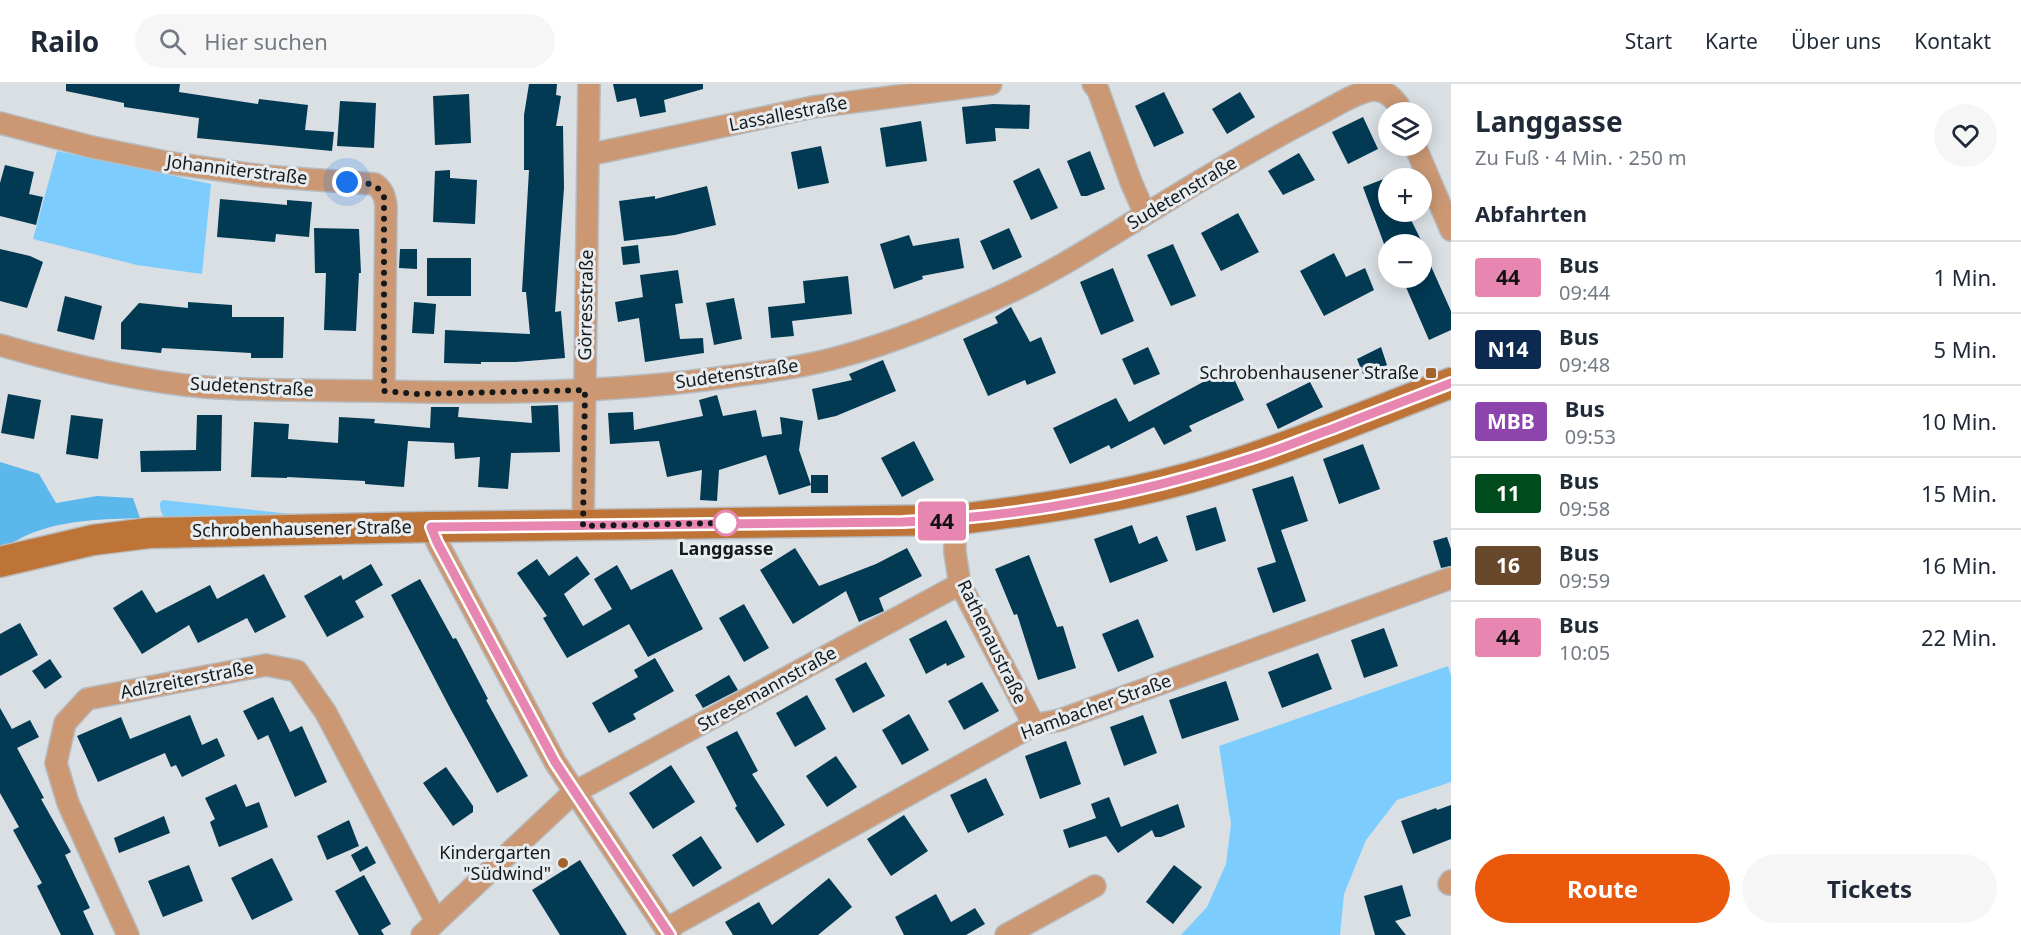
<!DOCTYPE html>
<html lang="de">
<meta charset="utf-8">
<style>
:root{--surface:#fff;--page:#f6f6f7;--text:#1f2937;--muted:#747a83;--line:#e0e1e3;--accent:#ea580c}
body{margin:0;font-family:"Noto Sans",sans-serif;background:var(--page);color:var(--text);height:100vh;display:flex;flex-direction:column;font-size:22px;white-space:nowrap}
*{box-sizing:border-box;margin:0}
p{font-size:20px;color:var(--muted)}
.icon{flex:none;width:33px;height:33px;fill:none;stroke:currentColor;stroke-width:2;stroke-linecap:round;stroke-linejoin:round}
.map{position:relative;flex:1;overflow:hidden}
.drawer{display:flex;flex-direction:column;background:var(--surface);width:570px}
.drawer>*{flex:none}
.badge{padding:0 12px;border-radius:4px;font-size:21px;line-height:39px}
.tools{position:absolute;left:1378px;top:18px;display:grid;gap:12px}
.tools a{display:grid;place-items:center;width:54px;height:54px;border-radius:50%;background:var(--surface);box-shadow:0 3px 15px #0003;font-size:30px}
.you{position:absolute;width:30px;height:30px;margin:-15px;border:4px solid #fff;border-radius:50%;background:#1a73e8;box-shadow:0 0 0 9px #1a73e833}
.map>.badge{position:absolute;translate:-50% -50%;box-shadow:0 0 0 3px #fff}
h2{padding:0 24px;font-size:22px;line-height:54px}
.round{display:grid;place-items:center;flex:none;width:63px;height:63px;border-radius:32px;background:var(--page)}
.summary{display:flex;align-items:center;justify-content:space-between;height:102px;padding:0 24px}
h1{font-size:28px;font-weight:700;line-height:45px}
.button{display:flex;gap:12px;margin-top:auto;padding:12px 24px}
.button a{flex:1;height:69px;border-radius:36px;background:var(--accent);color:#fff;font-size:24px;font-weight:700;line-height:69px;text-align:center}
.button a+a{background:var(--page);color:var(--text)}
ul{padding:0;list-style:none}
li{display:flex;align-items:center;gap:18px;height:72px;padding:0 24px;border-top:2px solid var(--line)}
li div{flex:1}
li b{display:block;font-size:22px}
li em{font-style:normal}
li .badge{min-width:66px;font-weight:700;text-align:center}
header{display:flex;align-items:center;gap:36px;box-sizing:border-box;height:84px;padding:0 30px;background:var(--surface);border-bottom:2px solid var(--line)}
header strong{font-size:28px}
nav{display:flex;gap:33px;margin-inline-start:auto;font-size:21px}
.search{width:420px;height:54px;background:var(--page);display:flex;align-items:center;gap:15px;box-sizing:border-box;padding:0 21px;border-radius:33px;color:var(--muted);font-size:22px}
main{display:flex;flex:1;min-height:0}
.map>svg:first-child{display:block}
</style>
<header>
<strong>Railo</strong>
<div class="search"><svg class="icon" aria-label="search" viewBox="0 0 24 24"><circle cx="10" cy="10" r="6"/><path d="M15 15l6 6"/></svg>Hier suchen</div>
<nav><a>Start</a><a>Karte</a><a>Über uns</a><a>Kontakt</a></nav>
</header>
<main>
<div class="map">
<svg width="1451" height="851" viewBox="0 0 1451 851">
<rect width="100%" height="100%" fill="#d9dfe3"/>
<g fill="#7ccdfe">
<path d="M 57,67 L 211,100 L 202,190 L 137,181 L 33,155 Z"/>
<path d="M 163,416 L 300,431 L 167,435 C 161,431 160,426 160,419 Z"/>
<path d="M 1448,582 L 1451,592 L 1451,698 L 1397,716 L 1366,756 L 1344,810 L 1340,851 L 1181,851 L 1207,823 L 1226,780 L 1231,740 L 1219,662 Z"/>
</g>
<path fill="#5bb7ec" d="M 0,378 L 39,390 L 56,419 L 97,412 L 133,414 L 140,434 C 105,435 65,436 32,449 C 22,453 12,459 2,464 L 0,462 Z"/>
<g fill="#023953">
<path d="M 66,0 L 180,0 L 179,8 L 258,20 L 259,15 L 308,21 L 305,46 L 334,48 L 332,67 L 197,54 L 199,34 L 124,23 L 124,19 L 66,7 Z"/>
<path d="M 529,0 L 557,0 L 556,11 L 561,12 L 556,42 L 563,42 L 564,104 L 555,228 L 561,227 L 565,274 L 516,278 L 481,278 L 481,280 L 444,279 L 445,246 L 530,250 L 526,208 L 522,208 L 529,86 L 524,86 L 524,31 Z"/>
<path d="M 613,0 L 703,0 L 703,5 L 664,16 L 666,28 L 640,33 L 636,14 L 617,18 Z"/>
<path d="M 1164,8 L 1184,49 L 1154,63 L 1135,22 Z"/>
<path d="M 1240,8 L 1255,33 L 1227,50 L 1212,25 Z"/>
<path d="M 469,10 L 471,59 L 435,61 L 433,12 Z"/>
<path d="M 340,17 L 376,19 L 374,64 L 337,62 Z"/>
<path d="M 993,20 L 1030,21 L 1029,45 L 995,44 L 996,57 L 966,60 L 962,23 Z"/>
<path d="M 1363,33 L 1378,65 L 1348,80 L 1332,48 Z"/>
<path d="M 921,37 L 927,77 L 886,83 L 880,44 Z"/>
<path d="M 821,62 L 829,99 L 798,105 L 791,68 Z"/>
<path d="M 1090,67 L 1105,105 L 1087,112 L 1081,112 L 1067,77 Z"/>
<path d="M 1299,69 L 1315,96 L 1283,111 L 1268,87 Z"/>
<path d="M 5,81 L 34,88 L 29,110 L 43,113 L 36,141 L 0,132 L 0,99 Z"/>
<path d="M 1039,84 L 1058,124 L 1031,136 L 1013,97 Z"/>
<path d="M 450,86 L 450,94 L 477,96 L 475,140 L 433,138 L 435,87 Z"/>
<path d="M 1389,93 L 1389,128 L 1407,128 L 1423,160 L 1389,160 L 1389,168 L 1387,168 L 1363,103 Z"/>
<path d="M 707,102 L 716,141 L 675,151 L 624,157 L 619,117 L 655,112 L 655,115 Z"/>
<path d="M 220,115 L 287,121 L 287,116 L 312,118 L 309,153 L 276,150 L 275,158 L 217,153 Z"/>
<path d="M 1238,129 L 1259,168 L 1221,187 L 1201,149 Z"/>
<path d="M 314,144 L 359,145 L 361,189 L 359,189 L 356,247 L 324,246 L 326,189 L 315,189 Z"/>
<path d="M 1009,144 L 1022,173 L 993,186 L 980,157 Z"/>
<path d="M 909,151 L 913,162 L 959,154 L 964,184 L 922,192 L 923,195 L 894,205 L 880,160 Z"/>
<path d="M 1173,160 L 1196,212 L 1171,222 L 1147,171 Z"/>
<path d="M 638,161 L 640,179 L 623,181 L 621,163 Z"/>
<path d="M 1422,162 L 1451,227 L 1451,246 L 1429,256 L 1402,194 L 1422,194 Z"/>
<path d="M 0,165 L 30,172 L 43,178 L 27,224 L 0,217 Z"/>
<path d="M 400,165 L 417,165 L 417,185 L 399,184 Z"/>
<path d="M 1334,169 L 1346,193 L 1365,184 L 1374,206 L 1324,232 L 1300,187 Z"/>
<rect x="427" y="174" width="44" height="38"/>
<path d="M 1113,184 L 1134,237 L 1101,251 L 1080,198 Z"/>
<path d="M 678,186 L 683,219 L 675,220 L 680,255 L 703,254 L 704,269 L 645,278 L 639,234 L 618,238 L 615,218 L 643,213 L 640,191 Z"/>
<path d="M 848,192 L 852,230 L 792,237 L 794,252 L 771,254 L 768,223 L 805,219 L 803,197 Z"/>
<path d="M 65,212 L 102,222 L 94,256 L 57,247 Z"/>
<path d="M 734,214 L 742,255 L 714,261 L 706,219 Z"/>
<path d="M 188,218 L 232,221 L 232,233 L 284,233 L 283,274 L 251,274 L 251,269 L 162,264 L 161,269 L 121,265 L 121,239 L 139,219 L 188,224 Z"/>
<path d="M 414,218 L 436,220 L 434,250 L 412,249 Z"/>
<path d="M 1011,223 L 1030,258 L 1041,253 L 1056,289 L 1027,301 L 1025,296 L 988,312 L 963,255 L 998,239 L 995,233 Z"/>
<path d="M 1148,263 L 1160,290 L 1134,301 L 1122,275 Z"/>
<path d="M 1381,263 L 1387,281 L 1363,290 L 1357,275 Z"/>
<path d="M 883,276 L 896,307 L 836,332 L 818,336 L 812,305 L 852,296 L 849,290 Z"/>
<path d="M 1229,284 L 1244,316 L 1189,342 L 1192,347 L 1164,361 L 1154,343 L 1111,365 L 1109,361 L 1070,380 L 1053,344 L 1116,314 L 1129,338 Z"/>
<path d="M 1310,298 L 1323,323 L 1278,345 L 1266,320 Z"/>
<path d="M 8,310 L 41,316 L 34,355 L 1,349 Z"/>
<path d="M 717,311 L 723,332 L 756,326 L 762,353 L 782,350 L 780,333 L 803,337 L 799,366 L 811,401 L 779,411 L 766,371 L 719,386 L 717,417 L 700,416 L 702,386 L 667,393 L 659,357 L 610,360 L 608,329 L 633,328 L 634,346 L 703,332 L 699,316 Z"/>
<path d="M 558,321 L 560,368 L 511,369 L 508,405 L 478,403 L 480,373 L 455,375 L 454,359 L 408,357 L 404,403 L 365,400 L 365,397 L 287,393 L 287,394 L 251,393 L 254,338 L 289,340 L 288,355 L 338,359 L 339,333 L 375,335 L 374,339 L 430,344 L 431,323 L 459,323 L 458,333 L 532,339 L 531,322 Z"/>
<path d="M 71,331 L 103,335 L 98,375 L 66,370 Z"/>
<path d="M 197,331 L 222,331 L 221,387 L 141,388 L 140,367 L 196,366 Z"/>
<path d="M 914,357 L 934,396 L 902,413 L 881,374 Z"/>
<path d="M 1363,360 L 1380,405 L 1339,420 L 1323,375 Z"/>
<rect x="811" y="391" width="17" height="18"/>
<path d="M 1293,392 L 1308,437 L 1281,446 L 1306,517 L 1273,529 L 1257,484 L 1276,478 L 1252,405 Z"/>
<path d="M 1216,423 L 1226,457 L 1196,467 L 1186,432 Z"/>
<path d="M 1132,441 L 1139,460 L 1157,452 L 1168,477 L 1110,499 L 1094,455 Z"/>
<path d="M 1447,453 L 1451,465 L 1451,482 L 1441,484 L 1433,457 Z"/>
<path d="M 795,464 L 819,502 L 876,480 L 907,464 L 922,492 L 879,514 L 884,527 L 859,538 L 846,507 L 793,540 L 760,486 Z"/>
<path d="M 1029,471 L 1057,543 L 1063,542 L 1076,584 L 1038,596 L 1017,530 L 1014,531 L 995,485 Z"/>
<path d="M 577,472 L 590,490 L 564,510 L 583,542 L 612,525 L 594,495 L 617,481 L 631,506 L 672,485 L 703,545 L 648,573 L 629,540 L 567,574 L 543,534 L 547,532 L 517,489 L 537,475 L 549,492 Z"/>
<path d="M 371,480 L 383,501 L 355,517 L 364,533 L 327,553 L 304,512 L 341,491 L 343,496 Z"/>
<path d="M 264,490 L 286,533 L 255,549 L 247,534 L 198,559 L 189,541 L 142,570 L 113,524 L 142,506 L 156,529 L 210,501 L 217,515 Z"/>
<path d="M 420,495 L 453,555 L 456,554 L 488,615 L 486,616 L 528,692 L 497,709 L 451,626 L 391,511 Z"/>
<path d="M 744,520 L 769,564 L 744,578 L 719,534 Z"/>
<path d="M 1138,535 L 1154,573 L 1118,588 L 1102,550 Z"/>
<path d="M 946,536 L 965,573 L 947,582 L 946,579 L 926,590 L 909,555 Z"/>
<path d="M 20,539 L 38,571 L 0,592 L 0,550 Z"/>
<path d="M 1384,544 L 1398,582 L 1364,594 L 1351,556 Z"/>
<path d="M 1318,569 L 1332,605 L 1282,624 L 1268,588 Z"/>
<path d="M 655,574 L 674,607 L 633,630 L 636,635 L 609,649 L 592,619 L 638,593 L 634,586 Z"/>
<path d="M 50,575 L 62,593 L 45,605 L 32,587 Z"/>
<path d="M 866,578 L 885,612 L 853,629 L 835,595 Z"/>
<path d="M 729,591 L 738,606 L 703,624 L 695,611 Z"/>
<path d="M 1226,597 L 1239,636 L 1182,655 L 1169,616 Z"/>
<path d="M 982,598 L 999,627 L 964,646 L 948,617 Z"/>
<path d="M 807,611 L 826,645 L 795,663 L 776,629 Z"/>
<path d="M 273,613 L 290,648 L 302,642 L 327,698 L 295,713 L 268,651 L 258,656 L 243,627 Z"/>
<path d="M 0,624 L 12,645 L 30,636 L 39,653 L 17,664 L 44,714 L 41,715 L 71,768 L 65,771 L 90,824 L 83,827 L 94,851 L 61,851 L 37,802 L 42,799 L 13,746 L 19,743 L 0,709 Z"/>
<path d="M 909,630 L 929,666 L 902,681 L 882,646 Z"/>
<path d="M 190,631 L 202,661 L 217,654 L 225,672 L 182,693 L 176,681 L 171,683 L 165,669 L 98,698 L 77,652 L 121,633 L 130,655 Z"/>
<path d="M 1143,631 L 1157,669 L 1124,682 L 1110,643 Z"/>
<path d="M 737,647 L 758,687 L 752,690 L 785,741 L 757,759 L 735,724 L 737,722 L 706,663 Z"/>
<path d="M 1066,657 L 1081,700 L 1040,715 L 1025,672 Z"/>
<path d="M 836,672 L 857,703 L 827,723 L 806,692 Z"/>
<path d="M 671,681 L 695,718 L 653,745 L 629,709 Z"/>
<path d="M 446,683 L 473,722 L 473,728 L 453,742 L 423,699 Z"/>
<path d="M 986,694 L 1004,731 L 968,749 L 950,711 Z"/>
<path d="M 236,700 L 246,723 L 259,718 L 268,743 L 219,763 L 210,738 L 215,735 L 205,714 Z"/>
<path d="M 1109,713 L 1121,743 L 1178,720 L 1185,743 L 1161,753 L 1155,753 L 1152,746 L 1118,769 L 1106,752 L 1069,764 L 1063,746 L 1096,734 L 1091,720 Z"/>
<path d="M 1451,721 L 1451,755 L 1413,770 L 1401,737 L 1436,724 L 1437,726 Z"/>
<path d="M 904,731 L 928,767 L 891,792 L 867,755 Z"/>
<path d="M 164,732 L 170,749 L 119,769 L 114,754 Z"/>
<path d="M 349,736 L 359,762 L 327,776 L 317,752 Z"/>
<path d="M 701,752 L 722,784 L 693,803 L 672,771 Z"/>
<path d="M 367,762 L 376,779 L 360,788 L 351,771 Z"/>
<path d="M 272,774 L 293,816 L 252,836 L 231,794 Z"/>
<path d="M 580,776 L 627,851 L 560,851 L 532,806 Z"/>
<path d="M 189,781 L 203,817 L 163,833 L 148,797 Z"/>
<path d="M 1174,781 L 1202,803 L 1173,840 L 1146,818 Z"/>
<path d="M 364,791 L 391,840 L 381,846 L 384,851 L 359,851 L 335,807 Z"/>
<path d="M 829,794 L 852,823 L 818,851 L 733,851 L 725,838 L 759,818 L 772,841 Z"/>
<path d="M 1402,801 L 1411,832 L 1395,837 L 1406,851 L 1375,851 L 1364,812 Z"/>
<path d="M 936,810 L 951,838 L 975,824 L 985,840 L 966,851 L 904,851 L 895,833 Z"/>
</g>
<g fill="none" stroke-linecap="round" stroke-linejoin="round">
<g stroke="#b6bbbf" stroke-width="24">
<g id="street">
<path d="M 1093,0 L 1098,6 L 1131,98 L 1145,130"/>
<path d="M 0,39 L 92,63 L 171,79 L 263,92 L 375,100 C 383,106 385,113 386,122 L 384,307"/>
<path d="M 1415,62 L 1451,146"/>
<path d="M 588,71 L 813,23 L 991,0"/>
<path d="M 0,261 C 66,280 135,297 204,303 C 261,307 319,306 376,307 C 493,310 610,309 726,293 C 765,288 804,283 843,272 C 895,258 947,236 997,214 C 1049,191 1097,160 1146,130 C 1200,96 1257,63 1314,33 C 1329,26 1358,6 1375,6 C 1388,7 1397,17 1402,28"/>
<path d="M 954,436 L 955,469 L 960,500 L 1034,641"/>
<path d="M 583,442 L 589,0"/>
<path d="M 431,443 L 437,458 L 555,678 L 670,851"/>
<path d="M 1449,800 L 1451,797"/>
<path d="M 666,845 L 1034,641 L 1060,636 L 1451,494"/>
<path d="M 128,851 L 68,719 L 56,679 L 65,639 L 87,615 L 266,581 L 297,587 L 326,629 L 436,837"/>
<path d="M 422,851 L 573,709 L 960,500"/>
<path d="M 1006,851 L 1095,802"/>
</g>
</g>
<g stroke="#b6bbbf" stroke-width="33">
<path id="secondary" d="M 0,478 L 93,456 L 149,449 L 431,443 L 954,436 C 1033,426 1112,415 1188,394 C 1278,369 1364,332 1451,299"/>
</g>
<use href="#street" stroke="#cb9873" stroke-width="21"/>
<use href="#secondary" stroke="#be7436" stroke-width="30"/>
</g>
<g fill="none" stroke-linecap="round" stroke-linejoin="round">
<g stroke="#fff" stroke-width="14">
<path id="line" d="M 670,851 L 555,678 L 437,458 L 431,443 L 903,438 C 1022,433 1141,410 1255,373 C 1281,365 1306,354 1332,345 C 1372,329 1411,315 1451,299"/>
</g>
<use href="#line" stroke="#e787b1" stroke-width="9"/>
<path stroke="#16191a" stroke-width="6" stroke-dasharray="0 10.8" d="M 347,98 C 363,99 376,97 384,112 L 384,307 L 417,310 L 585,306 L 583,442 L 726,439"/>
</g>
<g fill="#a3632d" stroke="#e6ecf0" stroke-width="2">
<rect x="1425" y="283" width="12" height="12" rx="3"/>
<circle cx="563" cy="779" r="6"/>
</g>
<circle fill="#fff" stroke="#e787b1" stroke-width="3" cx="726" cy="439" r="12"/>
<g text-anchor="middle" stroke-width="6" stroke-linejoin="round" paint-order="stroke">
<g font-size="18" fill="#16191a" stroke="#e6ecf0">
<text transform="translate(788 30) rotate(-11)" y="6">Lassallestraße</text>
<text transform="translate(237 86) rotate(7)" y="6">Johanniterstraße</text>
<text transform="translate(1182 109) rotate(-31)" y="6">Sudetenstraße</text>
<text transform="translate(586 221) rotate(-89)" y="6">Görresstraße</text>
<text transform="translate(737 290) rotate(-8)" y="6">Sudetenstraße</text>
<text transform="translate(252 303) rotate(3)" y="6">Sudetenstraße</text>
<text transform="translate(302 445) rotate(-1)" y="6">Schrobenhausener Straße</text>
<text transform="translate(992 558) rotate(64)" y="6">Rathenaustraße</text>
<text transform="translate(187 596) rotate(-11)" y="6">Adlzreiterstraße</text>
<text transform="translate(767 605) rotate(-29)" y="6">Stresemannstraße</text>
<text transform="translate(1096 623) rotate(-20)" y="6">Hambacher Straße</text>
</g>
<g font-size="18" fill="#16191a" stroke="#e6ecf0" text-anchor="end">
<text x="1419" y="295">Schrobenhausener Straße</text>
<text x="551" y="775">Kindergarten<tspan x="551" dy="21">"Südwind"</tspan></text>
</g>
<g font-size="18" font-weight="bold" fill="#16191a" stroke="#e6ecf0">
<text x="726" y="471">Langgasse</text>
</g>
</g>
</svg>
<div class="tools">
<a><svg class="icon" aria-label="layers" viewBox="0 0 24 24"><path d="M12 4l9 5-9 5-9-5zM3 14l9 5 9-5"/></svg></a>
<a>+</a>
<a>−</a>
</div>
<div class="you" style="left:347px;top:98px"></div>
<b class="badge" style="left:942px;top:437px;background:#e787b1;color:#111">44</b>
</div>
<section class="drawer">
<div class="summary"><div><h1>Langgasse</h1><p>Zu Fuß · 4 Min. · 250 m</p></div><a class="round"><svg class="icon" aria-label="heart" viewBox="0 0 24 24"><path d="M12 20l-8-8c-3-5 5-10 8-4 3-6 11-1 8 4z"/></svg></a></div>
<h2>Abfahrten</h2>
<ul>
<li><span class="badge" style="background:#e787b1;color:#111">44</span><div><b>Bus</b><p>09:44</p></div><em>1 Min.</em></li>
<li><span class="badge" style="background:#0c294f;color:#fff">N14</span><div><b>Bus</b><p>09:48</p></div><em>5 Min.</em></li>
<li><span class="badge" style="background:#8e44ad;color:#fff">MBB</span><div><b>Bus</b><p>09:53</p></div><em>10 Min.</em></li>
<li><span class="badge" style="background:#004b1b;color:#fff">11</span><div><b>Bus</b><p>09:58</p></div><em>15 Min.</em></li>
<li><span class="badge" style="background:#68482a;color:#fff">16</span><div><b>Bus</b><p>09:59</p></div><em>16 Min.</em></li>
<li><span class="badge" style="background:#e787b1;color:#111">44</span><div><b>Bus</b><p>10:05</p></div><em>22 Min.</em></li>
</ul>
<div class="button"><a>Route</a><a>Tickets</a></div>
</section>
</main>
